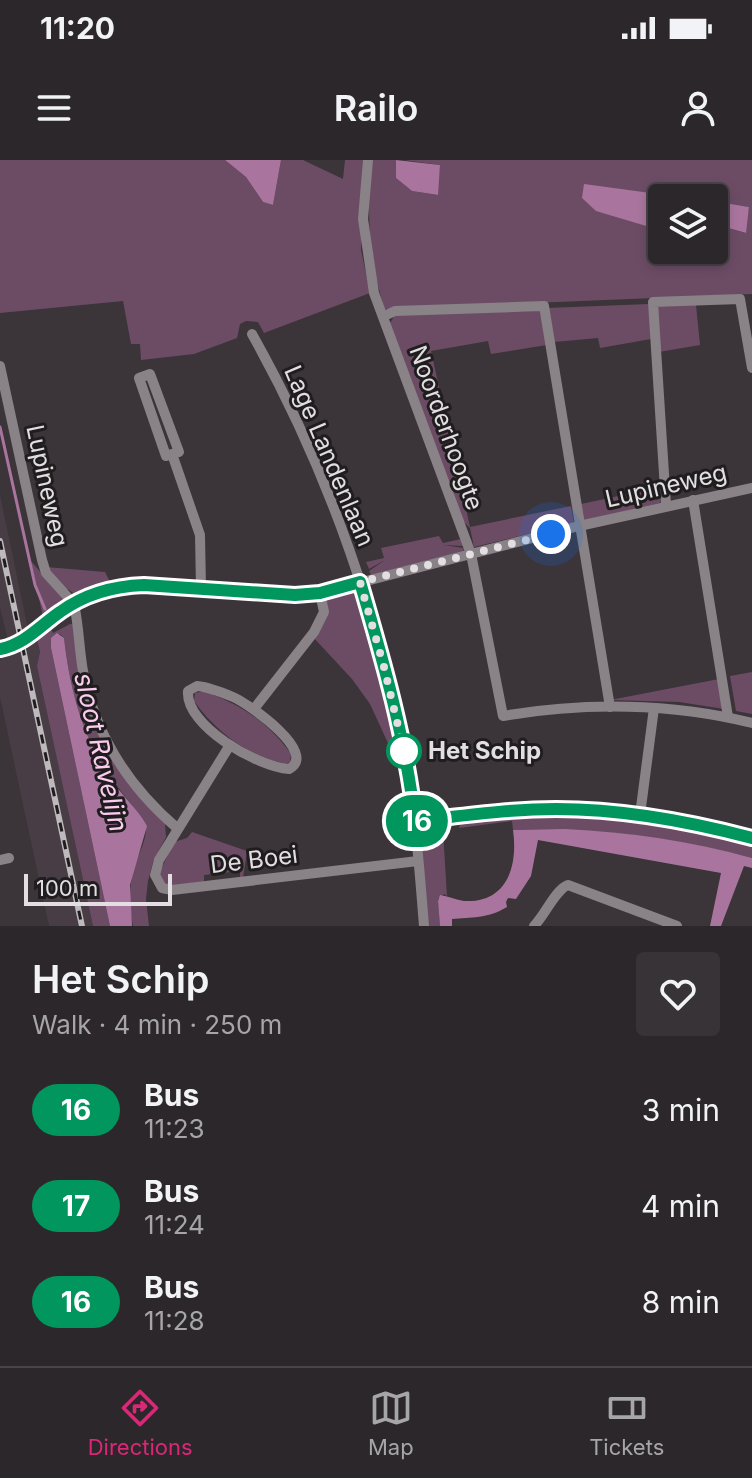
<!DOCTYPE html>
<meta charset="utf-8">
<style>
:root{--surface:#2c272b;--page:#383337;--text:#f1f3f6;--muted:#a6a5a9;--line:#484447;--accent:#db2777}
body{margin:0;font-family:Inter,sans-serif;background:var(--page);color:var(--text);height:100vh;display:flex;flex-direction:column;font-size:30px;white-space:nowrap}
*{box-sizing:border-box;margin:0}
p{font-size:26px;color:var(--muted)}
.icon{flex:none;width:44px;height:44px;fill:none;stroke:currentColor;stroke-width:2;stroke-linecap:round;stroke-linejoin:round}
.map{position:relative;height:766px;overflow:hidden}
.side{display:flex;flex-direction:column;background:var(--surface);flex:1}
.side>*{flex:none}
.badge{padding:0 16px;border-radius:26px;font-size:28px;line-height:52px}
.buttons{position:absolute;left:648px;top:24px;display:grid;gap:16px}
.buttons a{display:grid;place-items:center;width:80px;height:80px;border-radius:8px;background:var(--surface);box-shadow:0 4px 12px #0003,0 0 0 2px var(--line);font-size:40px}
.scale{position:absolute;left:24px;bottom:20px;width:148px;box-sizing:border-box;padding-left:8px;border:4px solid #e2dee1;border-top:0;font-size:22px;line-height:28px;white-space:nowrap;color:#e2dee1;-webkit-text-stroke:6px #201d1f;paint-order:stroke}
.you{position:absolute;width:40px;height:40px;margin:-20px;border:6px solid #fff;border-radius:50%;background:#1a73e8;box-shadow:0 0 0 12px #1a73e833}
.map>.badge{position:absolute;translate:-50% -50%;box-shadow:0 0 0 4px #fff}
.round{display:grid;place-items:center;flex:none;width:84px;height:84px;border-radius:8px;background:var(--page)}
.headline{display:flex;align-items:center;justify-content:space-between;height:136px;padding:0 32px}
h1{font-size:38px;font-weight:600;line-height:60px}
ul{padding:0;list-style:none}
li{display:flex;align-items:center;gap:24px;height:96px;padding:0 32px}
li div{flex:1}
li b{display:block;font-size:30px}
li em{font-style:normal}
li .badge{min-width:88px;font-weight:700;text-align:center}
.status{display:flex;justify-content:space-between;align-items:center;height:56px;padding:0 40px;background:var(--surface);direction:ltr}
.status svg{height:22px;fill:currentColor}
header{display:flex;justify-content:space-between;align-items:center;height:104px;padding:0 32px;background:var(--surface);font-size:36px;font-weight:600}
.tabs{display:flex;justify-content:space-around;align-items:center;height:112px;border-top:2px solid var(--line);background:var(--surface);font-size:22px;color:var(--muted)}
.tabs a{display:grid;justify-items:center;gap:4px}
.tabs .current{color:var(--accent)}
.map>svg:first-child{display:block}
</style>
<div class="status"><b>11:20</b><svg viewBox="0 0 49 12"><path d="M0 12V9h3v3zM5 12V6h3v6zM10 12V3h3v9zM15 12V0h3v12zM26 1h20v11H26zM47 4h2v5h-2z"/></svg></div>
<header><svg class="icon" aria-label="menu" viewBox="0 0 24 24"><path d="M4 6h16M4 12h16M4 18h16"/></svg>Railo<svg class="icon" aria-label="person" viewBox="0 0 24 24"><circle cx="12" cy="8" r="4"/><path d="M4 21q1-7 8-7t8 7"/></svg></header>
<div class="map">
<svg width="752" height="766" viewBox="0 0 752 766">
<rect width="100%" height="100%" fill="#3b3439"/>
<g fill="#483c45">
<path d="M 0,335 L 28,469 L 9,484 L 0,448 Z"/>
<path d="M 37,479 L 40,491 L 37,506 L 93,766 L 49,766 L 0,537 L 0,498 L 13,495 L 13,492 L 30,480 Z"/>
</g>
<g fill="#6c4c65" fill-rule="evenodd">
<path d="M 0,0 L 225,0 L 246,17 L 263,42 L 273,45 L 281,0 L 303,0 L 343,19 L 345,0 L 363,0 L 361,90 L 370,133 L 264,173 L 258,162 L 246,161 L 240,164 L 237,178 L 194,194 L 141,200 L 140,184 L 131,184 L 123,141 L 0,153 Z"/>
<path d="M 371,0 L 396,0 L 396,18 L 412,31 L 437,35 L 440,5 L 404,0 L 752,0 L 752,134 L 385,149 C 368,101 367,50 371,0 ZM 662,38 L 714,38 L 714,41 L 749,47 L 745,73 L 714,64 L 714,90 L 662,90 Z"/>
<path d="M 649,144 L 651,179 L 600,188 L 598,178 L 554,182 L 547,148 Z"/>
<path d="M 657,145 L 696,145 L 700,185 L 659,192 Z"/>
<path d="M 540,151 L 547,185 L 491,194 L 488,181 L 431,191 L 470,367 L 571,346 L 574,363 L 474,387 L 470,368 L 462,360 L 390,163 L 395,155 Z"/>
<path d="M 661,327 L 660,343 L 583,361 L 581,344 Z"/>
<path d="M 439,376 L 443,383 L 461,379 L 463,386 L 443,385 L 464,388 L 463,391 L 371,415 L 369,411 L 385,400 L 369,409 L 366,402 L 384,398 L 381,388 Z"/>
<path d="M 31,401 L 66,442 L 43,457 Z"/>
<path d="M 46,407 L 105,412 L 110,422 L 73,433 L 68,429 L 66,431 Z"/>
<path d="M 356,428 L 392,561 L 399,607 L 370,544 L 352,519 L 313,477 L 327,450 L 327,436 Z"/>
<path d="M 70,464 L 74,464 L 78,505 L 112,599 L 129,625 L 165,664 L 166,677 L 153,702 L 148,721 L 146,739 L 149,766 L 133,766 C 129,747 129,730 133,711 C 136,698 149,678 145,665 C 142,655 114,624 106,611 C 79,570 70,525 64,478 L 60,474 L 51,479 L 51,488 L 110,766 L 93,766 L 37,506 L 40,492 L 37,479 L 51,469 L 53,473 Z"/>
<path d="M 752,512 L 752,554 L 736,551 L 730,516 Z"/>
<path d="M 719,519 L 724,549 L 679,542 L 610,540 Z"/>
<path d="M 203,531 C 240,544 268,562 291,594 L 290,602 L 286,604 C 247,595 217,573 194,541 L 195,533 Z"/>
<path d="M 534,655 C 608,654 679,665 752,683 L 752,698 C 668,677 600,668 513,670 L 512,661 L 459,668 L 461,661 Z"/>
<path d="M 449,668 L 443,671 L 447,736 L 444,734 L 438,739 L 440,766 L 428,766 L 421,683 L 430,681 L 437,671 Z"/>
<path d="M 192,672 L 247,691 L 243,718 L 240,718 L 240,711 L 204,715 L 204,722 L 171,727 L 163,723 L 159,714 L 174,682 L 187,678 Z"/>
</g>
<g fill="#a9759e">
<path d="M 225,0 L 281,0 L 273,45 L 263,42 L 246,17 Z"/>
<path d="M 396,0 L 440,5 L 438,35 L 412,31 L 396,18 Z"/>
<path d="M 584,24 L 658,34 L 653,68 L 596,51 L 582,38 Z"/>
<path d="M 714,41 L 749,47 L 746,73 L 714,64 Z"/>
<path d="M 57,473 L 64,478 C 70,528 81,574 110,617 C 120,634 138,649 147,666 L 130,725 L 132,766 L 110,766 L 51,488 L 51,478 Z"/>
<path d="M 565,669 C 629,672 691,681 752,698 L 752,708 L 744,706 L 721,766 L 710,766 L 721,713 L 538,680 L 531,716 L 516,739 L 508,738 L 506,742 L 507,747 C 487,759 471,757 452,759 L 452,766 L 440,766 L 438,741 L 440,735 C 448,736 456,740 464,741 C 508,743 518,705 513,670 Z"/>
</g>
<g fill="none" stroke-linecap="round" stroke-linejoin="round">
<path stroke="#a9759e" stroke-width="3" d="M 0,267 L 35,425 L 45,449"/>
<g stroke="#898287" stroke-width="10">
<path d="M 368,0 L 363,59 L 374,133 L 471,394 L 503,556 C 584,542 672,543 752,563"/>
<path d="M 384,156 L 395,151 L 544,146 L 610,547"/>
<path d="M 252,174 C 329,311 383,466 409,621 C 417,669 420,718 424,766"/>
<path d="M 0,206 L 42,400 L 46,413 L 74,444"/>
<path d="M 172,294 L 166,296 L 139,218 L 150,214 L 179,292 L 172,294 L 200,375 L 201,429"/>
<path d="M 693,340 L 728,557"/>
<path d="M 666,345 L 653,142 L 740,139 L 752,208"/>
<path d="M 74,444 C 79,466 79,489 83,511 C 95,575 129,627 177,668"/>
<path d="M 0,489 L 21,481 L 62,450 L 91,436 L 121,426 L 144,425 L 277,435 L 320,433 L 579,366 L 752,328"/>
<path d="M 197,526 C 209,527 221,532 233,537 C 249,544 319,593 289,609 C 258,607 185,566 188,531 Z"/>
<path d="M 254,549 L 314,472 L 324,452 L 320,433"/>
<path d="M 230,585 L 159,700 L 155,715 L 162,728 L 172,730 L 418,701"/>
<path d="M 640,655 L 654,548"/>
<path d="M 415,661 C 462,656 509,649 556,649 C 623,649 688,661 752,678"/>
<path d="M 0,700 L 9,698"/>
<path d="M 534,766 C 545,755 556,729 568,725 L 677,766"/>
</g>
<g stroke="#beb9bc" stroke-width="6">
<path id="rail" d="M 0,381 L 82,766"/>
</g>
<use href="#rail" stroke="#201d1f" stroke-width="3" stroke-dasharray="9" stroke-linecap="butt"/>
</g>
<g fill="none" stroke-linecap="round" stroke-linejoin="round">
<g stroke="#fff" stroke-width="18">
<path id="line" d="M 0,489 C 24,485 41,465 60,452 C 85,434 114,426 144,425 L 295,435 L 320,433 L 360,422 C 383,500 406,580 415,661 C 462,656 509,649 556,649 C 623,649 688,661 752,678"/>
</g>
<use href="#line" stroke="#00965e" stroke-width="12"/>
<path stroke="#e2dee1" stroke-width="8" stroke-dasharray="0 14.4" d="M 404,591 L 384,507 L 360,422 L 551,374"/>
</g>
<circle fill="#fff" stroke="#00965e" stroke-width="4" cx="404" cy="591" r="16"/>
<g text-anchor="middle" stroke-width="6" stroke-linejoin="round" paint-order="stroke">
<g font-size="24" fill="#e2dee1" stroke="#201d1f">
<text transform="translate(446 268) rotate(70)" y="8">Noorderhoogte</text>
<text transform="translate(329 296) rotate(67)" y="8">Lage Landenlaan</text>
<text transform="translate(47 326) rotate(78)" y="8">Lupineweg</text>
<text transform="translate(666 326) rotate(-13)" y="8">Lupineweg</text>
<text transform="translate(254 700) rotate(-7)" y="8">De Boei</text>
</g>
<g font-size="24" font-weight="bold" fill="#e2dee1" stroke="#201d1f" text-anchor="start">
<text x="428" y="599">Het Schip</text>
</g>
<g font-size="26" font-style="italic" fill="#fbccef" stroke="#201d1f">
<text transform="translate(101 592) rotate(77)" y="9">sloot Ravelijn</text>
</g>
</g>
</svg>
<div class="buttons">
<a><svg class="icon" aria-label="layers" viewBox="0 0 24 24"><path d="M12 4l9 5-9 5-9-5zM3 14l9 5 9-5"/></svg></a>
</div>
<div class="scale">100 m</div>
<div class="you" style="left:551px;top:374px"></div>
<b class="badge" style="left:417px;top:661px;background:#00965e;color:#fff">16</b>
</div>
<section class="side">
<div class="headline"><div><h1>Het Schip</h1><p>Walk · 4 min · 250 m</p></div><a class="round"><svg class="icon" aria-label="heart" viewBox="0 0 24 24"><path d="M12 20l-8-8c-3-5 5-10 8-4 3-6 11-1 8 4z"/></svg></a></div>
<ul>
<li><span class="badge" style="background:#00965e;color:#fff">16</span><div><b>Bus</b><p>11:23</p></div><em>3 min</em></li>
<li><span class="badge" style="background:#00965e;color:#fff">17</span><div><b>Bus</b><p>11:24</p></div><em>4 min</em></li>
<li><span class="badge" style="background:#00965e;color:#fff">16</span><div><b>Bus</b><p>11:28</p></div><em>8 min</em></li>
</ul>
</section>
<nav class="tabs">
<a class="current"><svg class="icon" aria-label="directions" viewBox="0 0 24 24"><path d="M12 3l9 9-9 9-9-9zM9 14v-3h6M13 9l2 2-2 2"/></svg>Directions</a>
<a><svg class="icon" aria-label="map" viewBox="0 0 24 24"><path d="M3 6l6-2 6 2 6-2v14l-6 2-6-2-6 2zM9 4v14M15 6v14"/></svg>Map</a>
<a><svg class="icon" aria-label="tickets" viewBox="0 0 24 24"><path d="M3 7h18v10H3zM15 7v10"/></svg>Tickets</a>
</nav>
